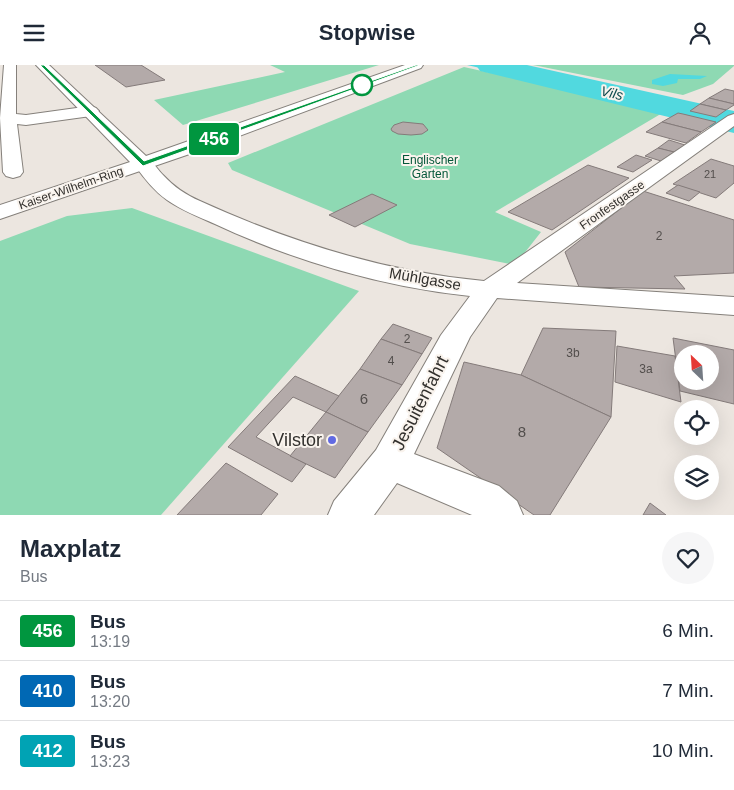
<!DOCTYPE html>
<html lang="de">
<meta charset="utf-8">
<style>
:root{--surface:#fff;--page:#f6f6f7;--text:#1f2937;--muted:#747a83;--line:#e0e1e3}
body{margin:0;font-family:Arial,sans-serif;background:var(--page);color:var(--text);height:100vh;display:flex;flex-direction:column;font-size:19px;white-space:nowrap}
*{box-sizing:border-box;margin:0}
p{font-size:16px;color:var(--muted)}
.icon{flex:none;width:28px;height:28px;fill:none;stroke:currentColor;stroke-width:2;stroke-linecap:round;stroke-linejoin:round}
.map{position:relative;height:450px;overflow:hidden}
.details{display:flex;flex-direction:column;background:var(--surface);flex:1}
.details>*{flex:none}
.badge{padding:0 10px;border-radius:4px;font-size:18px;line-height:32px}
.needle{width:32px;rotate:335deg}
.fabs{position:absolute;left:674px;top:280px;display:grid;gap:10px}
.fabs a{display:grid;place-items:center;width:45px;height:45px;border-radius:50%;background:var(--surface);box-shadow:0 5px 20px #0002;font-size:25px}
.map>.badge{position:absolute;translate:-50% -50%;box-shadow:0 0 0 2px #fff}
.round{display:grid;place-items:center;flex:none;width:52px;height:52px;border-radius:26px;background:var(--page)}
.head{display:flex;align-items:center;justify-content:space-between;height:85px;padding:0 20px}
h1{font-size:24px;font-weight:600;line-height:38px}
ul{padding:0;list-style:none}
li{display:flex;align-items:center;gap:15px;height:60px;padding:0 20px;border-top:1px solid var(--line)}
li div{flex:1}
li b{display:block;font-size:19px}
li em{font-style:normal}
li .badge{min-width:55px;font-weight:700;text-align:center}
header{display:flex;justify-content:space-between;align-items:center;height:65px;padding:0 20px;background:var(--surface);font-size:22px;font-weight:600}
.map>svg:first-child{display:block}
</style>
<header><svg class="icon" aria-label="menu" viewBox="0 0 24 24"><path d="M4 6h16M4 12h16M4 18h16"/></svg>Stopwise<svg class="icon" aria-label="person" viewBox="0 0 24 24"><circle cx="12" cy="8" r="4"/><path d="M4 21q1-7 8-7t8 7"/></svg></header>
<div class="map">
<svg width="734" height="450" viewBox="0 0 734 450">
<rect width="100%" height="100%" fill="#ece6e0"/>
<g fill="#8ed9b3">
<path d="M 270,0 L 379,0 L 183,60 L 154,35 L 285,7 Z"/>
<path d="M 533,0 L 734,0 L 734,1 L 713,19 L 683,30 Z"/>
<path d="M 464,2 L 664,47 L 495,147 L 541,167 L 515,200 L 410,179 L 232,105 L 228,98 Z"/>
<path d="M 132,143 L 359,226 L 161,450 L 0,450 L 0,176 L 67,151 Z"/>
</g>
<g fill="#51d9df">
<path d="M 467,0 L 508,0 L 694,42 L 683,49 Z"/>
<path d="M 670,9 L 707,11 L 700,14 L 678,14 L 677,18 L 663,21 L 652,19 L 652,15 Z"/>
</g>
<g fill="none" stroke-linecap="round" stroke-linejoin="round">
<path fill="#51d9df" fill-rule="evenodd" d="M 476,0 L 527,0 L 734,46 L 734,68 L 480,6 Z"/>
</g>
<g fill="#b3aaa9" stroke="#847b7a" fill-rule="evenodd">
<path d="M 95,0 L 141,0 L 165,15 L 126,22 Z"/>
<path d="M 725,24 L 734,26 L 734,39 L 709,33 Z"/>
<path d="M 709,33 L 734,39 L 734,40 L 726,45 L 700,39 Z"/>
<path d="M 700,39 L 726,45 L 716,52 L 690,46 Z"/>
<path d="M 678,48 L 683,49 L 716,57 L 701,67 L 662,57 Z"/>
<path d="M 403,57 L 423,59 L 428,65 L 422,69 L 411,70 L 398,69 L 392,66 L 391,64 L 394,60 Z"/>
<path d="M 662,57 L 701,67 L 686,78 L 646,67 Z"/>
<path d="M 669,75 L 685,80 L 674,87 L 658,83 Z"/>
<path d="M 658,83 L 674,87 L 661,96 L 645,91 Z"/>
<path d="M 636,90 L 652,95 L 633,107 L 617,102 Z"/>
<path d="M 711,94 L 734,101 L 734,118 L 716,133 L 673,119 Z"/>
<path d="M 588,100 L 629,113 L 552,165 L 508,147 Z"/>
<path d="M 678,120 L 700,127 L 689,136 L 666,128 Z"/>
<path d="M 643,126 L 734,155 L 734,208 L 674,211 L 685,224 L 579,222 L 565,187 Z"/>
<path d="M 372,129 L 397,140 L 355,162 L 329,150 Z"/>
<path d="M 393,259 L 432,273 L 422,289 L 381,274 Z"/>
<path d="M 543,263 L 616,266 L 611,352 L 521,310 Z"/>
<path d="M 673,273 L 734,285 L 734,339 L 680,326 ZM 682,289 L 710,289 L 710,316 L 682,316 Z"/>
<path d="M 381,274 L 422,289 L 402,320 L 360,304 Z"/>
<path d="M 617,281 L 675,291 L 681,337 L 615,317 Z"/>
<path d="M 464,297 L 521,310 L 611,352 L 550,450 L 534,450 L 437,383 Z"/>
<path d="M 360,304 L 402,320 L 368,367 L 326,347 Z"/>
<path d="M 295,311 L 339,331 L 326,347 L 293,332 L 256,372 L 306,399 L 292,417 L 228,382 Z"/>
<path d="M 326,347 L 368,367 L 335,413 L 290,391 Z"/>
<path d="M 226,398 L 278,429 L 261,450 L 177,450 Z"/>
<path d="M 650,438 L 666,450 L 643,450 Z"/>
</g>
<g fill="none" stroke-linecap="round" stroke-linejoin="round">
<g stroke="#85807b" stroke-width="2">
<g id="street">
<path d="M 4,0 L 16,0 L 16,49 L 26,50 L 91,41 L 96,43 L 99,46 L 96,49 L 91,51 L 26,60 L 17,59 L 23,107 L 20,111 L 13,113 L 6,111 L 3,107 L 0,53 Z"/>
<path d="M 734,49 L 734,61 L 517,218 L 734,232 L 734,250 L 497,233 L 470,272 L 414,389 L 499,421 L 517,436 L 523,450 L 472,450 L 397,418 L 374,450 L 328,450 L 334,436 L 376,385 L 441,270 L 470,231 C 383,222 294,196 215,159 C 199,152 181,145 167,135 C 154,126 143,112 134,99 L 136,95 C 141,94 146,93 151,96 C 155,100 159,106 163,110 C 174,122 186,130 200,136 C 290,177 385,207 484,216 L 728,51 Z"/>
</g>
</g>
<g stroke="#85807b" stroke-width="2">
<path id="secondary" d="M 36,0 L 49,0 L 146,91 L 405,0 L 423,0 L 421,3 L 210,82 L 0,154 L 0,140 L 130,97 Z"/>
</g>
<use href="#street" fill="#fff" fill-rule="evenodd"/>
<use href="#secondary" fill="#fff" fill-rule="evenodd"/>
</g>
<path fill="#00963f" stroke="#fff" d="M 40,0 L 44,0 L 144,96 L 416,0 L 420,0 L 143,101 Z"/>
<circle fill="#fff" stroke="#00963f" stroke-width="2.5" cx="362" cy="20" r="10"/>
<circle fill="#616ae2" stroke="#f9f3ed" stroke-width="2" cx="332" cy="375" r="5"/>
<g text-anchor="middle" stroke-width="4" stroke-linejoin="round" paint-order="stroke">
<g font-size="11" fill="#524e4c">
<text x="710" y="113">21</text>
</g>
<g font-size="12" fill="#045739" stroke="#f9f3ed">
<text x="430" y="99">Englischer<tspan x="430" dy="14">Garten</tspan></text>
</g>
<g font-size="12" fill="#32302d" stroke="#f9f3ed">
<text transform="translate(71 123) rotate(-19)" y="4">Kaiser-Wilhelm-Ring</text>
<text transform="translate(612 140) rotate(-35)" y="4">Fronfestgasse</text>
</g>
<g font-size="12" fill="#524e4c">
<text x="659" y="175">2</text>
<text x="407" y="278">2</text>
<text x="573" y="292">3b</text>
<text x="391" y="300">4</text>
<text x="646" y="308">3a</text>
</g>
<g font-size="14" font-style="italic" fill="#0f4b4e" stroke="#f9f3ed">
<text transform="translate(612 28) rotate(13)" y="5">Vils</text>
</g>
<g font-size="15" fill="#32302d" stroke="#f9f3ed">
<text transform="translate(425 214) rotate(10)" y="5">Mühlgasse</text>
</g>
<g font-size="15" fill="#524e4c">
<text x="364" y="339">6</text>
<text x="522" y="372">8</text>
</g>
<g font-size="18" fill="#32302d" stroke="#f9f3ed">
<text transform="translate(420 338) rotate(-63)" y="6">Jesuitenfahrt</text>
</g>
<g font-size="18" fill="#32302d" stroke="#f9f3ed" text-anchor="end">
<text x="322" y="381">Vilstor</text>
</g>
</g>
</svg>
<div class="fabs">
<a><svg class="needle" viewBox="-14 -14 28 28"><path d="M0-13l5 13h-10z" fill="#e53935"/><path d="M0 13l5-13h-10z" fill="#747a83"/></svg></a>
<a><svg class="icon" aria-label="locate" viewBox="0 0 24 24"><circle cx="12" cy="12" r="6"/><path d="M12 2v4M12 18v4M2 12h4M18 12h4"/></svg></a>
<a><svg class="icon" aria-label="layers" viewBox="0 0 24 24"><path d="M12 4l9 5-9 5-9-5zM3 14l9 5 9-5"/></svg></a>
</div>
<b class="badge" style="left:214px;top:74px;background:#00963f;color:#fff">456</b>
</div>
<section class="details">
<div class="head"><div><h1>Maxplatz</h1><p>Bus</p></div><a class="round"><svg class="icon" aria-label="heart" viewBox="0 0 24 24"><path d="M12 20l-8-8c-3-5 5-10 8-4 3-6 11-1 8 4z"/></svg></a></div>
<ul>
<li><span class="badge" style="background:#00963f;color:#fff">456</span><div><b>Bus</b><p>13:19</p></div><em>6 Min.</em></li>
<li><span class="badge" style="background:#0068b4;color:#fff">410</span><div><b>Bus</b><p>13:20</p></div><em>7 Min.</em></li>
<li><span class="badge" style="background:#00a3b4;color:#fff">412</span><div><b>Bus</b><p>13:23</p></div><em>10 Min.</em></li>
</ul>
</section>
